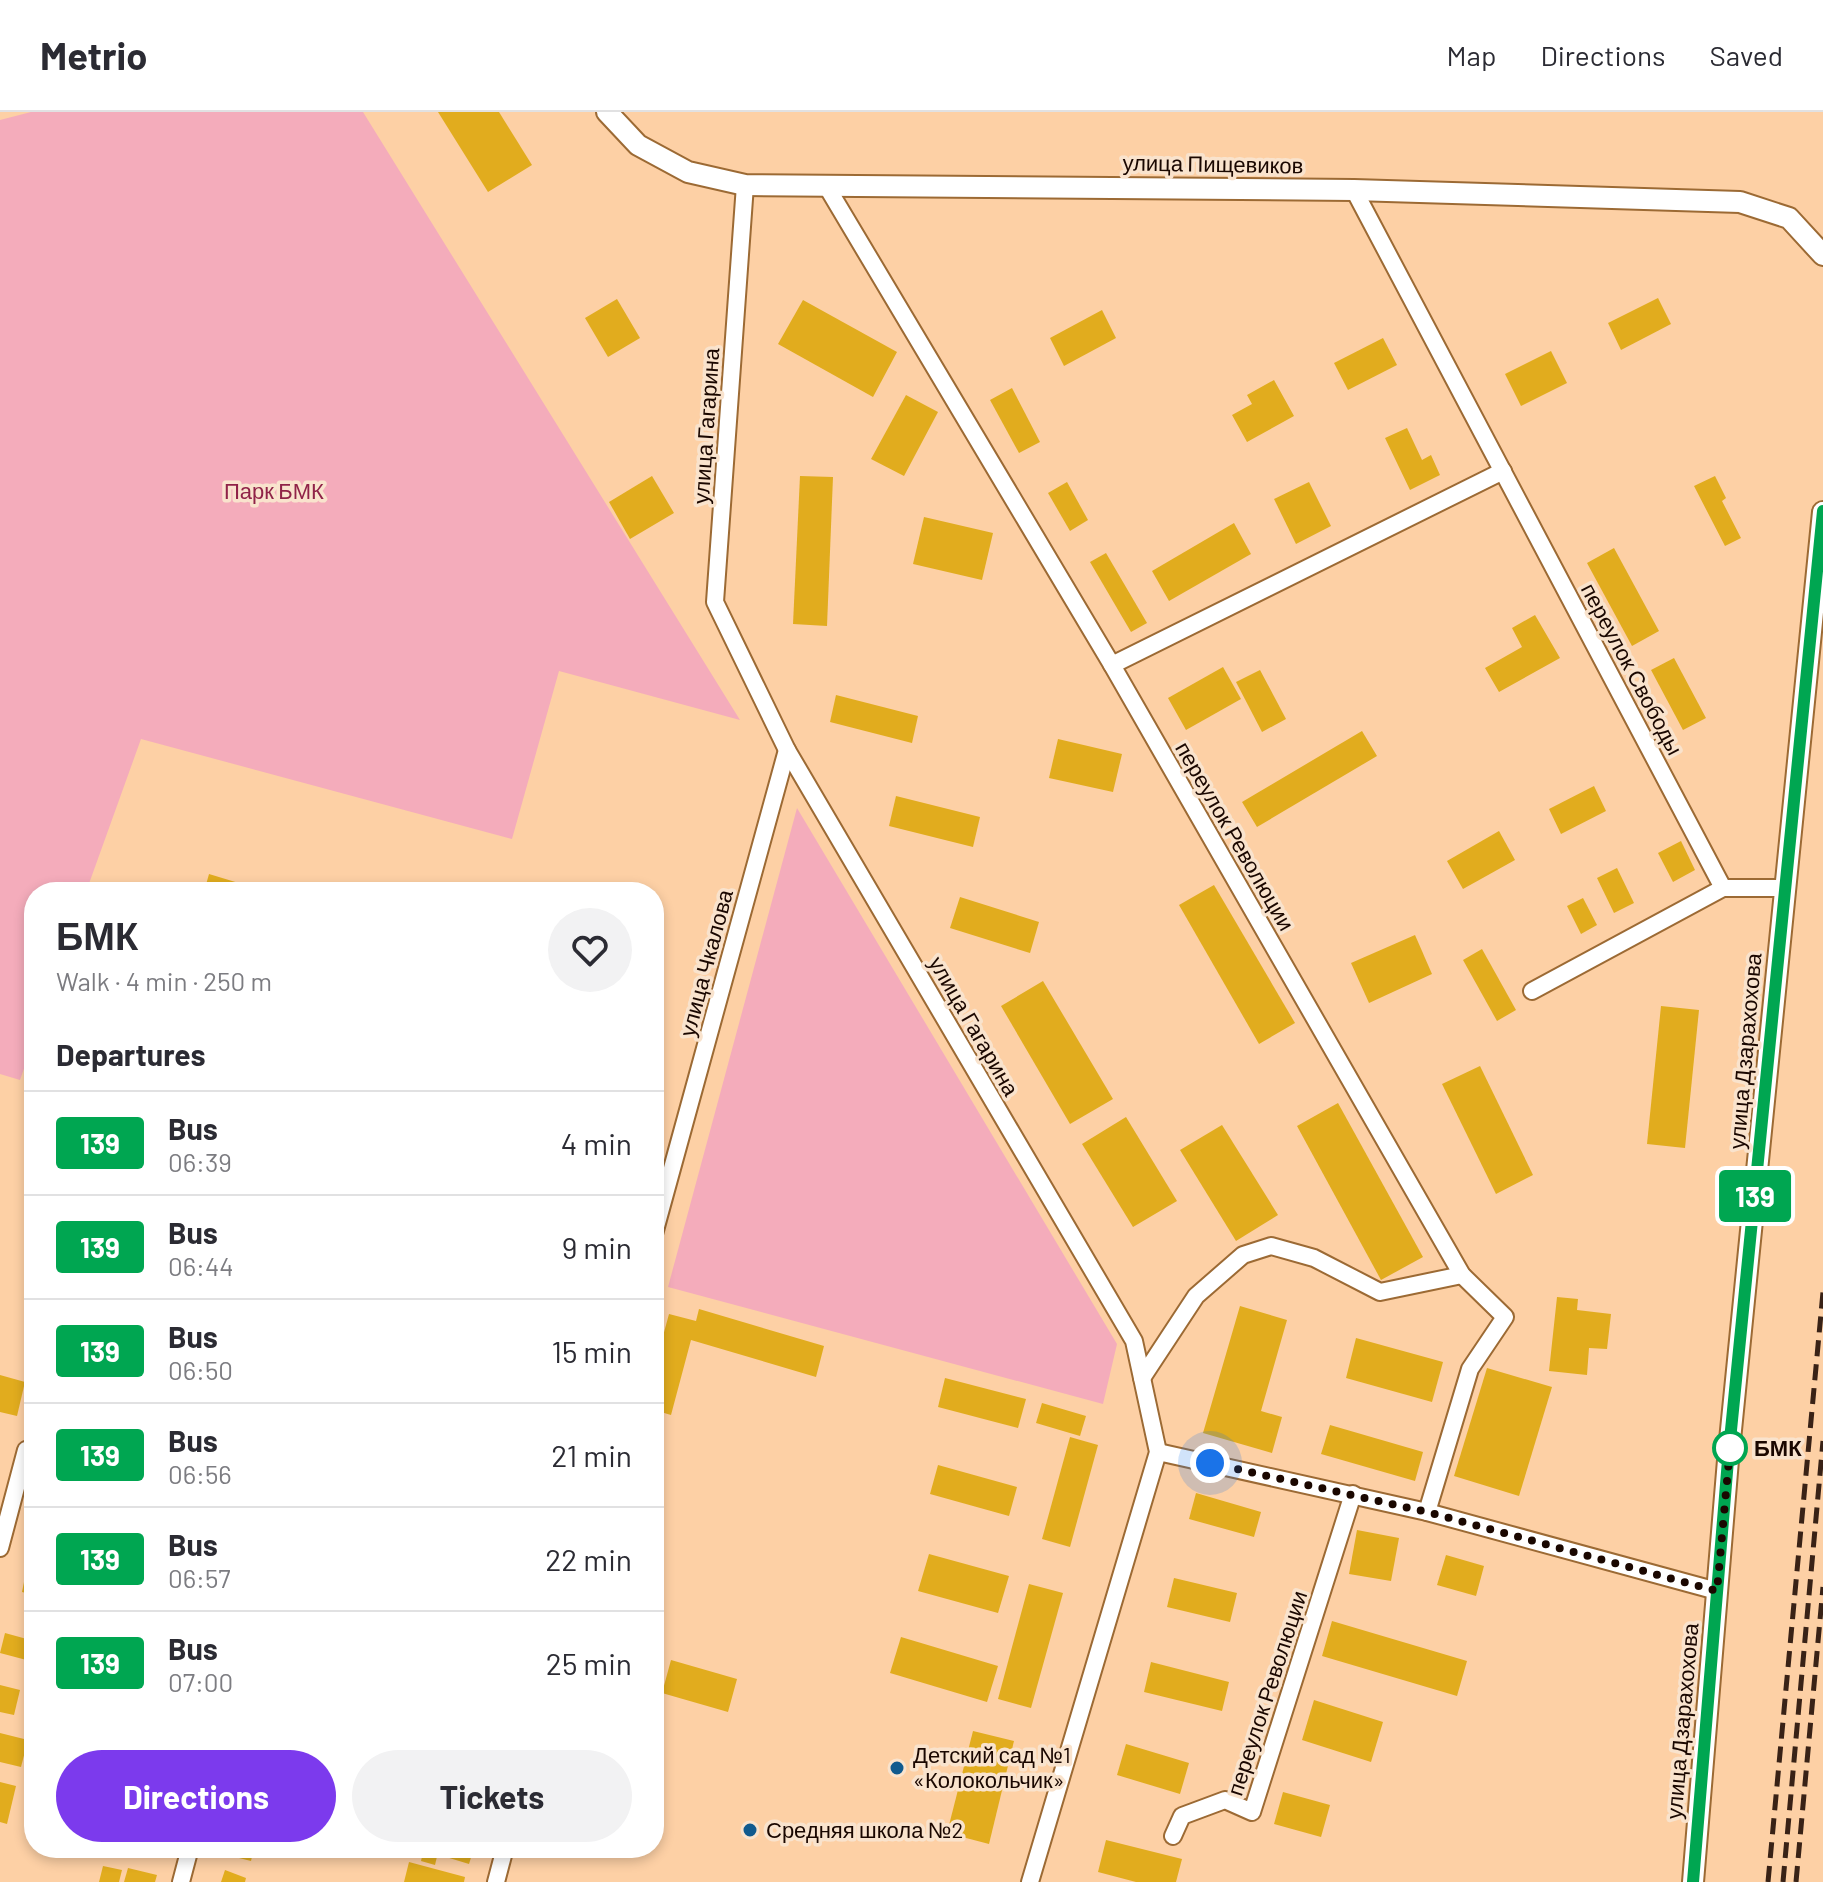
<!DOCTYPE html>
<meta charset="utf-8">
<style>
:root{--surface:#fff;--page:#f2f2f3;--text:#2b2b33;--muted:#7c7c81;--line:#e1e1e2;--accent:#7c3aed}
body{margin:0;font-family:Barlow,sans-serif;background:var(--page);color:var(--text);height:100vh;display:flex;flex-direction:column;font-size:30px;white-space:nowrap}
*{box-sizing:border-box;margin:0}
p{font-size:26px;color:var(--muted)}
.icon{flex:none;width:44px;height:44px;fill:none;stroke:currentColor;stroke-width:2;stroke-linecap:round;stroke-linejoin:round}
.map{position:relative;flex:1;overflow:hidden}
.drawer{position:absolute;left:24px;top:770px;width:640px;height:976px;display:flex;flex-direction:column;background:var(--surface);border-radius:32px;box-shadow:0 4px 12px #0003}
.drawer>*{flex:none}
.badge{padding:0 16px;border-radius:6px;font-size:28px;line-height:52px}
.you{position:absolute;width:40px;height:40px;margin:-20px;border:6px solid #fff;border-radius:50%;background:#1a73e8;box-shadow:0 0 0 12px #1a73e833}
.map>.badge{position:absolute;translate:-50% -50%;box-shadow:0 0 0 4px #fff}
h2{padding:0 32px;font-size:30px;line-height:72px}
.round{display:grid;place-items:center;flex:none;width:84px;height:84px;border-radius:42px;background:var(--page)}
.head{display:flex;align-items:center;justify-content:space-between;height:136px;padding:0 32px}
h1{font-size:38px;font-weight:700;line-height:60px}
.button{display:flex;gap:16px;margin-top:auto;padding:16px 32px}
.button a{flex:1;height:92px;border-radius:48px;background:var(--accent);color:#fff;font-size:32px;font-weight:700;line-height:92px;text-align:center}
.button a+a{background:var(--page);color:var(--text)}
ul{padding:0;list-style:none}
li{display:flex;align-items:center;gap:24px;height:104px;padding:0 32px;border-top:2px solid var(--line)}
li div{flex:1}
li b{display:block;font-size:30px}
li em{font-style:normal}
li .badge{min-width:88px;font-weight:700;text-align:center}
header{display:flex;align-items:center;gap:48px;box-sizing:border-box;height:112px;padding:0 40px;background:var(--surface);border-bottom:2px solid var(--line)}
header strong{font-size:38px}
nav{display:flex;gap:44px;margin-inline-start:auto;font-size:28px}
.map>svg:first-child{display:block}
</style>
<header>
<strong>Metrio</strong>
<nav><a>Map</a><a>Directions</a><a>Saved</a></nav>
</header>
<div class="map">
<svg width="1823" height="1770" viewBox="0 0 1823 1770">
<rect width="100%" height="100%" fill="#fdd0a5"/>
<g fill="#f4acbb">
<path d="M 31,0 L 363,0 L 740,608 L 559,559 L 512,727 L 141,627 L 86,780 L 34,780 L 34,928 L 20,968 L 0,962 L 0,8 Z"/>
<path d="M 797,696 L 1117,1232 L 1103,1292 L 668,1175 Z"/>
</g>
<g fill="#e1ac1e">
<path d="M 438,0 L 499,0 L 532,53 L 488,80 Z"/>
<path d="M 1658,186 L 1671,212 L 1621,238 L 1608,211 Z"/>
<path d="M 617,187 L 640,226 L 608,245 L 585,206 Z"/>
<path d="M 803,188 L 897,240 L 873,285 L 778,232 Z"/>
<path d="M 1102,198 L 1116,226 L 1064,254 L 1050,226 Z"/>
<path d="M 1383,226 L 1397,253 L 1348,278 L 1334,251 Z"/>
<path d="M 1551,239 L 1567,271 L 1521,294 L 1505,262 Z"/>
<path d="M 1274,268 L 1294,304 L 1247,330 L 1232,303 L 1252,292 L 1247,283 Z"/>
<path d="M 1012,276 L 1040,330 L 1019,341 L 990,288 Z"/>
<path d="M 906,283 L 938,300 L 904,364 L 871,347 Z"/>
<path d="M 1407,316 L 1422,348 L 1431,343 L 1440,363 L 1410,378 L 1385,326 Z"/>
<path d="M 652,364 L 674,401 L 630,427 L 609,390 Z"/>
<path d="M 800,364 L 833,365 L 827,514 L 793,512 Z"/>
<path d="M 1715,364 L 1726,386 L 1722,389 L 1741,426 L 1725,434 L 1694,374 Z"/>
<path d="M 1067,370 L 1088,408 L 1070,419 L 1048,381 Z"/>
<path d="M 1309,370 L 1331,414 L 1296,432 L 1274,387 Z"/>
<path d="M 924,405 L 993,421 L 982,468 L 913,452 Z"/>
<path d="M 1234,411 L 1251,442 L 1169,489 L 1152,459 Z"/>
<path d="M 1614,436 L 1659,519 L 1632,534 L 1587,451 Z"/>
<path d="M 1106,441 L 1147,511 L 1131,520 L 1090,450 Z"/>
<path d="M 1535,503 L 1560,546 L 1499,580 L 1485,556 L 1522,535 L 1512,516 Z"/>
<path d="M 1674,546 L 1706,606 L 1683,618 L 1651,558 Z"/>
<path d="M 1223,555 L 1241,587 L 1186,618 L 1168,586 Z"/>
<path d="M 1260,558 L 1286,607 L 1262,620 L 1236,570 Z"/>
<path d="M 836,583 L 918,604 L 912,631 L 830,610 Z"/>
<path d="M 1362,619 L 1377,644 L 1257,715 L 1242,690 Z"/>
<path d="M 1058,627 L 1122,642 L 1113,680 L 1049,666 Z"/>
<path d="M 1594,674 L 1606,699 L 1561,722 L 1549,697 Z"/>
<path d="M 896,684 L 980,705 L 973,735 L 889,714 Z"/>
<path d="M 1499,719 L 1515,748 L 1463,777 L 1447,749 Z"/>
<path d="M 1681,729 L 1695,758 L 1673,770 L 1658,741 Z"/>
<path d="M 1617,756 L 1634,791 L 1614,801 L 1597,766 Z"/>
<path d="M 209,762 L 265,779 L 264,780 L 204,780 Z"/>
<path d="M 1214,773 L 1295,911 L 1259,932 L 1179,793 Z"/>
<path d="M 960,785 L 1039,810 L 1030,841 L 950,816 Z"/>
<path d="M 1583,786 L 1597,813 L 1581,822 L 1567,794 Z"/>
<path d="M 1415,823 L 1432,862 L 1369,891 L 1351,851 Z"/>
<path d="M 1482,837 L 1516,898 L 1497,909 L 1463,848 Z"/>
<path d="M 1043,869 L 1113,987 L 1070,1012 L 1001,894 Z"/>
<path d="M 1661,894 L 1699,898 L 1685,1036 L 1647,1032 Z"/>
<path d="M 1480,954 L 1533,1063 L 1496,1082 L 1442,972 Z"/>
<path d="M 1338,991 L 1423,1145 L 1381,1168 L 1297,1014 Z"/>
<path d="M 1126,1005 L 1177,1089 L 1133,1115 L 1082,1032 Z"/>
<path d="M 1222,1013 L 1278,1103 L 1236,1129 L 1180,1038 Z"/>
<path d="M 1557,1185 L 1578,1187 L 1577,1198 L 1611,1202 L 1607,1237 L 1589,1236 L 1587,1263 L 1549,1259 Z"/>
<path d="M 1240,1194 L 1287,1208 L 1261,1299 L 1282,1305 L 1272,1341 L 1203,1321 Z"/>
<path d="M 699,1197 L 824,1234 L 816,1265 L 691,1228 L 671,1303 L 654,1298 L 654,1257 L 669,1202 L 696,1209 Z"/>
<path d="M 1356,1226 L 1443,1250 L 1432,1290 L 1346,1266 Z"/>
<path d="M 1487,1256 L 1552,1275 L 1519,1384 L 1454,1364 Z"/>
<path d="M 0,1263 L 25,1270 L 17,1304 L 0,1300 Z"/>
<path d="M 945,1266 L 1026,1287 L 1018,1316 L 938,1295 Z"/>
<path d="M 1042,1291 L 1086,1304 L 1080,1324 L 1036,1311 Z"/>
<path d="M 1330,1313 L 1423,1340 L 1415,1369 L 1321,1342 Z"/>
<path d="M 1070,1325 L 1098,1333 L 1070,1435 L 1042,1427 Z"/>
<path d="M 938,1353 L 1017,1375 L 1009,1404 L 930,1382 Z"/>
<path d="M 1196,1381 L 1261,1400 L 1254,1425 L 1189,1407 Z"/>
<path d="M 1357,1418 L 1399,1426 L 1391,1469 L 1349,1462 Z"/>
<path d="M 929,1442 L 1009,1464 L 998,1501 L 918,1479 Z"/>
<path d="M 1446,1443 L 1484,1454 L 1476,1484 L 1437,1473 Z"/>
<path d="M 25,1465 L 34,1468 L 34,1483 L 22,1480 Z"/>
<path d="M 1174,1466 L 1237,1481 L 1230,1510 L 1167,1495 Z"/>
<path d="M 1029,1472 L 1063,1481 L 1031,1596 L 998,1587 Z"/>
<path d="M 1332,1509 L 1467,1549 L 1457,1584 L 1322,1544 Z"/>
<path d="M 5,1521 L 34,1529 L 34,1550 L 0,1541 Z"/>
<path d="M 901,1525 L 998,1554 L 987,1590 L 890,1561 Z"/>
<path d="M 671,1548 L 737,1567 L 728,1600 L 662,1581 Z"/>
<path d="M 1151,1550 L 1229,1570 L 1222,1599 L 1144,1580 Z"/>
<path d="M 0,1573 L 20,1578 L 14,1603 L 0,1600 Z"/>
<path d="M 1314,1588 L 1383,1610 L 1371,1650 L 1302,1628 Z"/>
<path d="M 973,1619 L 1014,1629 L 989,1732 L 947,1721 Z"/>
<path d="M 0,1621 L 28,1628 L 21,1655 L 0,1650 Z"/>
<path d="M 1126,1632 L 1189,1651 L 1180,1682 L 1117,1663 Z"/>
<path d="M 0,1670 L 16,1674 L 7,1712 L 0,1710 Z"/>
<path d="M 1283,1680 L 1330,1693 L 1321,1725 L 1274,1712 Z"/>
<path d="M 1106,1728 L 1182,1747 L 1176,1770 L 1136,1770 L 1098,1760 Z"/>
<path d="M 135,1736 L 163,1736 L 161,1744 Z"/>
<path d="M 229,1736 L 254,1736 L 251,1749 L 227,1743 Z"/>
<path d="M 424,1736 L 439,1736 L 435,1753 L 421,1749 Z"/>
<path d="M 449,1736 L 474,1736 L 469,1752 L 446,1745 Z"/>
<path d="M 409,1750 L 465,1765 L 464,1770 L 404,1770 Z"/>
<path d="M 103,1754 L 122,1758 L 119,1770 L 99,1770 Z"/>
<path d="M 128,1756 L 157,1763 L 155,1770 L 124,1770 Z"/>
<path d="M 225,1758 L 246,1766 L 245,1770 L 221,1770 Z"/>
</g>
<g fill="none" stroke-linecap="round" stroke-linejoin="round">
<g stroke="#9c6a34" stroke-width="20">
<g id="minor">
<path d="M 745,73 L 715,490 L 787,638 L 1134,1229 L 1158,1340 L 1030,1770"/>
<path d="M 827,75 L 1112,553 L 1462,1163 L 1505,1205 L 1470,1257 L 1427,1400"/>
<path d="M 1354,78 L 1723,776 L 1784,776"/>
<path d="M 1112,553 L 1503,359"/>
<path d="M 1532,879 L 1723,776"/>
<path d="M 654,1122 L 787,638"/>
<path d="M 1142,1266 L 1196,1184 L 1243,1143 L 1271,1134 L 1314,1146 L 1380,1180 L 1462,1163"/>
<path d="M 1158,1340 L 1427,1400 L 1717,1479"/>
<path d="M 0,1436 L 26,1338 L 34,1340"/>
<path d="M 1173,1724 L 1182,1704 L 1225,1688 L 1252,1700 L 1353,1382"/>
<path d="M 181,1770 L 190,1736"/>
<path d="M 496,1770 L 505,1736"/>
</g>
</g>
<g stroke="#9c6a34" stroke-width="24">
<g id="tertiary">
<path d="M 607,0 L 638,33 L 688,60 L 745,73 L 1354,78 L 1740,90 L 1789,106 L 1823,143"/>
<path d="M 1693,1770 L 1728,1348 L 1823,400"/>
</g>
</g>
<use href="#minor" stroke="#fff" stroke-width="16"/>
<use href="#tertiary" stroke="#fff" stroke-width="20"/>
<g stroke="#392216" stroke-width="5" stroke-dasharray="16 8" stroke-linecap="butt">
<path d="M 1768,1770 L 1823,1180"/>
<path d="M 1783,1770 L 1823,1329"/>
<path d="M 1796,1770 L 1823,1475"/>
</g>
</g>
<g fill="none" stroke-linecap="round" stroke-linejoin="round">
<g stroke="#fff" stroke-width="18">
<path id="line" d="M 1693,1770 L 1728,1348 L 1823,399"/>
</g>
<use href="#line" stroke="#00a651" stroke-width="12"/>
<path stroke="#1a0700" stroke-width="8" stroke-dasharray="0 14.4" d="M 1210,1351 L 1427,1400 L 1717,1479 L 1730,1336"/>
</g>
<circle fill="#fff" stroke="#00a651" stroke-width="4" cx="1730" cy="1336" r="16"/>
<g fill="#105a8e" stroke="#f9e3cd" stroke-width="3">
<circle cx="897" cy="1656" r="8"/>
<circle cx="750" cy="1718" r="8"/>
</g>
<g text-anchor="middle" stroke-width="7" stroke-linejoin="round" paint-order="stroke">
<g font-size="22" fill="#1a0700" stroke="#f9e3cd">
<text transform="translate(1213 52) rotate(1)" y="8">улица Пищевиков</text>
<text transform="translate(706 314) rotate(-86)" y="8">улица Гагарина</text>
<text transform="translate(1632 557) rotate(62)" y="8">переулок Свободы</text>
<text transform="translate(1235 724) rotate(60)" y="8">переулок Революции</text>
<text transform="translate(706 851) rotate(-75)" y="8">улица Чкалова</text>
<text transform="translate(974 914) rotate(60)" y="8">улица Гагарина</text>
<text transform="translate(1745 939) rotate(-85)" y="8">улица Дзарахохова</text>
<text transform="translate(1267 1581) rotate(-72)" y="8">переулок Революции</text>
<text transform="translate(1682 1609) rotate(-85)" y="8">улица Дзарахохова</text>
</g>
<g font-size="22" fill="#902348" stroke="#f9e3cd">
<text x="274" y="387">Парк БМК</text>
</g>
<g font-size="22" font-weight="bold" fill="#1a0700" stroke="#f9e3cd" text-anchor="start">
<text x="1754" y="1344">БМК</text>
</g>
<g font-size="22" fill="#1a0700" stroke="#f9e3cd" text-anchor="start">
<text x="913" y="1651">Детский сад №1<tspan x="913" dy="25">«Колокольчик»</tspan></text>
<text x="766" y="1726">Средняя школа №2</text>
</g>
</g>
</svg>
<div class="you" style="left:1210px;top:1351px"></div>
<b class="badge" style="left:1755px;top:1084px;background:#00a651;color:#fff">139</b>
<section class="drawer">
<div class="head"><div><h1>БМК</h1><p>Walk · 4 min · 250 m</p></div><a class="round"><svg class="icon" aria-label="heart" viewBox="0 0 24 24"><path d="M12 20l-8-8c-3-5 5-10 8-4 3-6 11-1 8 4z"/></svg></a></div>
<h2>Departures</h2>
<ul>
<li><span class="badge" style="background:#00a651;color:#fff">139</span><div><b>Bus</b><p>06:39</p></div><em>4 min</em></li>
<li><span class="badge" style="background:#00a651;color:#fff">139</span><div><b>Bus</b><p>06:44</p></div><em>9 min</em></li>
<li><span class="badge" style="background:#00a651;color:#fff">139</span><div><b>Bus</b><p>06:50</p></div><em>15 min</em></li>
<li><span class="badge" style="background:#00a651;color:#fff">139</span><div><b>Bus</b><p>06:56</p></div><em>21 min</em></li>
<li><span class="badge" style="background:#00a651;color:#fff">139</span><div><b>Bus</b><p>06:57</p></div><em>22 min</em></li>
<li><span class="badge" style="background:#00a651;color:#fff">139</span><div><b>Bus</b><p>07:00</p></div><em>25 min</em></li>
</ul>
<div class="button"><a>Directions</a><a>Tickets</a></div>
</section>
</div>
